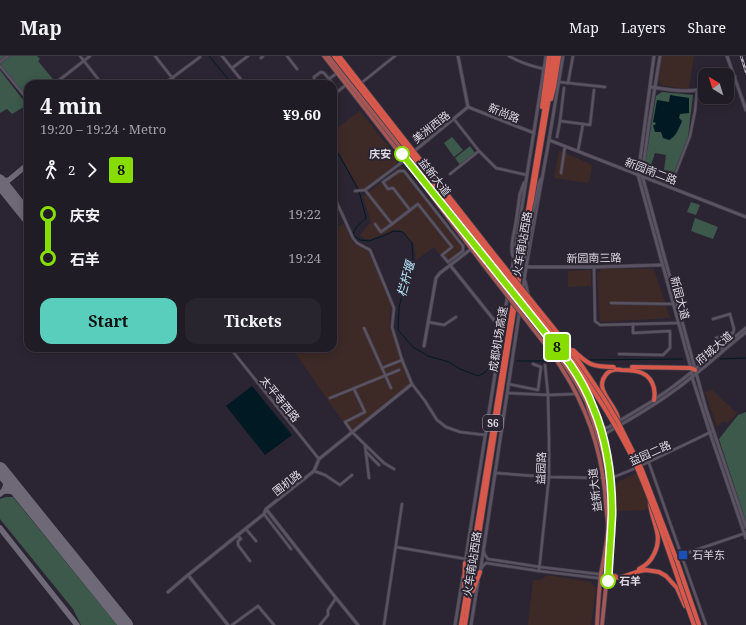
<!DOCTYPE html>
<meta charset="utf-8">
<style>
:root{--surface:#201c26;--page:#28252e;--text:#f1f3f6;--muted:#a2a1a7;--line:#3d3a43;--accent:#5acebc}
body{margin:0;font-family:"Noto Serif","Noto Sans SC",serif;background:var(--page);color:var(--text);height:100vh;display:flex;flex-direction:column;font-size:15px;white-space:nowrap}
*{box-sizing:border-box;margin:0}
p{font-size:13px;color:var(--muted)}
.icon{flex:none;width:22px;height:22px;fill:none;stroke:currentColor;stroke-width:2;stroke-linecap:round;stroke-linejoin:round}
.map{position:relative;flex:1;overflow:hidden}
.drawer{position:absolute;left:24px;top:24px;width:313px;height:272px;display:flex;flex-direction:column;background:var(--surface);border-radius:12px;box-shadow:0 2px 10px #0003,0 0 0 1px var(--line)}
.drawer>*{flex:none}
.badge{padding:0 8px;border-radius:3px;font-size:14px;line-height:26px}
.needle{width:26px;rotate:322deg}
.controls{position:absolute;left:698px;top:12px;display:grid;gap:8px}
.controls a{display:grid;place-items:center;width:36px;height:36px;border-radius:8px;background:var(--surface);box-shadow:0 2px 10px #0003,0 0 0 1px var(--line);font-size:20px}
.map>.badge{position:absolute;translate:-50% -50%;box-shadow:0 0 0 2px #fff}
.legs{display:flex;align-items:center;gap:6px;height:44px;padding:0 16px;font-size:13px}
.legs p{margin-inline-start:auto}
.head{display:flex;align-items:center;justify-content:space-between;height:68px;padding:0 16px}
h1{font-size:22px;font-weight:700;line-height:30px}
.primary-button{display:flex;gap:8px;margin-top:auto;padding:8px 16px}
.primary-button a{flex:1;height:46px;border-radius:12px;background:var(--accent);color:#111;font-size:16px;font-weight:700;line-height:46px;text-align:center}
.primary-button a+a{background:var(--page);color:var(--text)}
ul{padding:0 16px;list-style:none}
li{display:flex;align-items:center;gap:14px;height:44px;font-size:15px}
li i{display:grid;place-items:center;width:6px;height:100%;margin:0 5px;background:currentColor}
li i::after{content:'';width:10px;height:10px;margin:-5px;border:3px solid;border-radius:50%;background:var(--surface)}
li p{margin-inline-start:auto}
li:first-child i{background:linear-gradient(#0000 50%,currentColor 0)}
li:last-child i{background:linear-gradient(currentColor 50%,#0000 0)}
header{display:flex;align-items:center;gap:24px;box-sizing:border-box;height:56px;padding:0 20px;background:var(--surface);border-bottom:1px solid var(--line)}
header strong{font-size:19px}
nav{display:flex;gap:22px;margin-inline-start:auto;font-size:14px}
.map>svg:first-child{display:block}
</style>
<header>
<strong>Map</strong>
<nav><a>Map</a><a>Layers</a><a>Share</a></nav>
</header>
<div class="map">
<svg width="746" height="569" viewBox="0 0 746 569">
<rect width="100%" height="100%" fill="#2b2533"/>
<g fill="#3d2a27">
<path d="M 662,0 L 694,0 L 689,33 L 663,30 L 658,23 Z"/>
<path d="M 360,55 L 397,101 L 397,107 L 364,133 L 360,133 L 357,129 L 333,86 L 333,75 Z"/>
<path d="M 559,94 L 592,109 L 589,127 L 554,122 Z"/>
<path d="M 402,110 L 465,189 L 465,195 L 447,208 L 434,191 L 416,204 L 414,188 L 401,174 L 394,174 L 371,183 L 366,183 L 360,179 L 371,166 L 363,141 Z"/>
<path d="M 344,168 L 353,187 L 368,195 L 392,251 L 390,262 L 390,270 L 400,302 L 410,328 L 350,376 L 296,298 L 309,292 L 333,292 L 333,282 L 336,280 L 333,272 L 333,173 Z"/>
<path d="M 602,212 L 654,213 L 670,262 L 600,266 L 597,218 Z"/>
<path d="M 591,214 L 591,230 L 568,231 L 568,215 Z"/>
<path d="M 712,334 L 737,357 L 728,367 L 723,365 L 717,371 L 705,336 Z"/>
<path d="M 637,417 L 644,434 L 649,452 L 644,454 L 617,455 L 615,431 L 619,425 Z"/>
<path d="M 547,519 L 590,526 L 596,532 L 591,569 L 528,569 L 533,524 L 541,524 Z"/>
</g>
<g fill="#3c594b">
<path d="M 0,0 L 37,0 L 40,3 L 38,5 L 57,28 L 28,28 L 28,43 L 0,8 Z"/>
<path d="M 0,14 L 27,49 L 12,58 L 7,53 L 0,57 Z"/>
<path d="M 662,36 L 693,39 L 688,81 L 674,116 L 664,114 L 666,99 L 655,97 L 651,109 L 645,108 L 656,40 Z"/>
<path d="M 452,81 L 463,94 L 454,101 L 444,87 Z"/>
<path d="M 470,90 L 475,97 L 460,109 L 455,102 Z"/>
<path d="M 691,146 L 700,149 L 696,159 L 687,156 Z"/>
<path d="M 695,162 L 718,171 L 713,183 L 691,175 Z"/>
<path d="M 746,356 L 746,466 L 719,383 L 738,359 Z"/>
<path d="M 6,441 L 13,441 L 117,569 L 81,569 L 73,553 L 0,463 L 0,443 Z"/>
</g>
<g fill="#001922">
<path d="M 670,39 L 689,42 L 689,57 L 680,58 L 679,62 L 682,65 C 679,72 676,81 669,84 L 663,82 L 661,76 L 655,76 L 653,69 L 655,69 L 656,67 L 653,66 L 657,44 L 669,46 Z"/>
<path d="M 252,330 L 292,379 L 265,399 L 226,350 Z"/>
</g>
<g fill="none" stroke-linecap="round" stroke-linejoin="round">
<g stroke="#001922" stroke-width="1">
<path d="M 209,0 L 232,28"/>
<path d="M 333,88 L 359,135 L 366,162 C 359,169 356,169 353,179 L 360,184 L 369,185 L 383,180 L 394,175 L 403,176 L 412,187 L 413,201 L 399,251 L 398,274 L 413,291 L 428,300 L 449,306 L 460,313 L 478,320 L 484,317 L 490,311"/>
<path d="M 720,303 L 746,302"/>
<path d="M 588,304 L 683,303"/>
<path d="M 517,305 L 552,305"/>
</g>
<g stroke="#6e6976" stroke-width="5.5">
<path d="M 0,121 L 5,125 L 9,124 L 28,108"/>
<path d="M 0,129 L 3,130"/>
<path d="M 4,435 C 11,435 15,435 21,439"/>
<path d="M 0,438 C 7,433 7,426 4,418"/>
<path d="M 0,472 L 77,569"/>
</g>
<g stroke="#6e6976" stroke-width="14">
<path d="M 0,126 L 28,161"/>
<path d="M 0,413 L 126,569"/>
</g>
<g stroke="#49434f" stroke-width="3.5">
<g id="street">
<path d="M 80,0 L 102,28"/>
<path d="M 155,0 L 177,28"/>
<path d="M 222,0 L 243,26 L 247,28"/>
<path d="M 287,0 L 297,13"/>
<path d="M 509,0 C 520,7 531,10 544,13"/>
<path d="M 261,2 L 263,0"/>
<path d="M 0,6 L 8,0"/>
<path d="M 0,10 L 28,44"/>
<path d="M 232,12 L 248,0"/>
<path d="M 58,25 L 90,0"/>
<path d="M 559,26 L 605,31"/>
<path d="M 568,27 L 573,0"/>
<path d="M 164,28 L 200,1"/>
<path d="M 311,28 L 315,25 L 314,21 L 321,16 L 324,17 L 329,23"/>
<path d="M 333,28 L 329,23 L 337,17"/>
<path d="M 360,28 L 395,0"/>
<path d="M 564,32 L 560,65 L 583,68 L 578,95"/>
<path d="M 333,39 L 346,29"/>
<path d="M 454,63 L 479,95 L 496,112 L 527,119"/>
<path d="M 583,68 L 590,69 L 594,34"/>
<path d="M 557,81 L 560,65"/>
<path d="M 561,117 L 565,90"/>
<path d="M 450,118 L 479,95"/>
<path d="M 670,131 L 690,80 L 695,55 L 697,35"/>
<path d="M 365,134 L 392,168 L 381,176 L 375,168"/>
<path d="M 355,135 L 365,134 L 405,104"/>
<path d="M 333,138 L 353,182 L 357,187 L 370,194 L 394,252 L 392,271 L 402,304"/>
<path d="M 410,154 L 393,132 L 388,133 L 383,126 L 399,115 L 404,115 L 463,190 L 463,195 L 448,206"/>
<path d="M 392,168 L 418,148 L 452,191 L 442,199 L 448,206"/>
<path d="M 594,211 L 595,265 L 600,269 L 678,267"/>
<path d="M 611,247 L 673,248"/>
<path d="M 713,263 L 730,258 L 734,273 L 733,277 L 716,282"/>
<path d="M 428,266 L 444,269 L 456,261"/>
<path d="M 364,272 L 391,332"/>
<path d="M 230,292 L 319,403"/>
<path d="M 619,298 L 663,299 L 670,292 L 670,275 L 633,277 L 633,268"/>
<path d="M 382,312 L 402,304 L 412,328 L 425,345 L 437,364 L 446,371 L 460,376 L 485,379"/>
<path d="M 508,328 L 538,334 L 541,311 L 533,308"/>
<path d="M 354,333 L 365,356 L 345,366 L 352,376 L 384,407 L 394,413"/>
<path d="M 508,337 L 548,339 L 575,338"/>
<path d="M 330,342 L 399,314"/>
<path d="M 365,389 L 369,422"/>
<path d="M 366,396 L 379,409"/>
<path d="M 649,407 L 706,569"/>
<path d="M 640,410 L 713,375"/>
<path d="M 314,415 L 325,419 L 340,429 L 352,419"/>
<path d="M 495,417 L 549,421 L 603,422 L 609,423 L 636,412"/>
<path d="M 264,458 L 291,493"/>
<path d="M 246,473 L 256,485"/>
<path d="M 237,479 L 241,483 L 238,485 L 238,489 L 250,505"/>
<path d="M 396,491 L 466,503"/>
<path d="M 484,496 L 485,499 L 488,503 L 540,511 L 606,519"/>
<path d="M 681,499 L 746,477"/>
<path d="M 481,513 L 483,510 L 486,507 L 539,515 L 606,523"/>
<path d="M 539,515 L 549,421 L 549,383 L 548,339 L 545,309"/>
<path d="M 232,569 L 258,550 L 274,569"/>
<path d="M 320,569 L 328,559 L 328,554 L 336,542"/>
<path d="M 384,569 L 402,448"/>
</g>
</g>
<g stroke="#49434f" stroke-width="4">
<g id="secondary">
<path d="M 458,0 L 468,51"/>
<path d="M 654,0 L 638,119 L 692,316 L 692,321 L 710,377 L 746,482"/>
<path d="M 660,0 L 649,68 L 642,119 L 706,353 L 746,471"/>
<path d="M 727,0 L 746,54"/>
<path d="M 727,24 L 735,21"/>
<path d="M 650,31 C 668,33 688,38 705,32"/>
<path d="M 468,51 L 534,77"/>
<path d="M 549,84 C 615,110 681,135 746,161"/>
<path d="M 407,101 L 468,51"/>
<path d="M 535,148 L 539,127 L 541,123"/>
<path d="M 516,166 L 520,138 L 524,127"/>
<path d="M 450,209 L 502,274"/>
<path d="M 526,211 L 594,211 L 662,209"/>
<path d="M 511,219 L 546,0"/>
<path d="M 525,225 L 528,238"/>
<path d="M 523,232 L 526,211 L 549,84 L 563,0"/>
<path d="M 424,290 L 436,222 L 440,217 L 471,193"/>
<path d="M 586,344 C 588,338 588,333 586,326"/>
<path d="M 595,368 C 599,373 604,373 609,371 L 651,346 L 667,335 L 683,323 L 746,272"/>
<path d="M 601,387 L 602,382 L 608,376 C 631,363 654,350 675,334 C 700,316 722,295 746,276"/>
<path d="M 266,453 L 336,542 L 358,569"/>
<path d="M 465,507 L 510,224"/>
<path d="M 480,517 L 522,239"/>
<path d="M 188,519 L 228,569"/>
<path d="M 168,536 L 188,519 L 264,458 L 266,453 L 314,415 L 319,403 L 412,328"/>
<path d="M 455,569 L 463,520"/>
<path d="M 471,569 L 478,526"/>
</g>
</g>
<g stroke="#49434f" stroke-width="5">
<g id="primary">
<path d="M 324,0 L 405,104 L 485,211"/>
<path d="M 328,0 L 442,144 L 489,208"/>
<path d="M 574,323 L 586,345 L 594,368 L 602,393 L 611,432 L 612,472 L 602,569"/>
<path d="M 570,326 C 592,365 604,407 606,451 C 607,458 608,465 608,472 C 607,487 604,502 601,517 C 599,534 598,552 597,569"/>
</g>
</g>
<g stroke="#49434f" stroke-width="5.5">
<g id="highway">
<path d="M 551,43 L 554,31 L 559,0"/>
<path d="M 542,51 L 549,0"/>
<path d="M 525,185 L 556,0"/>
<path d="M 632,311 L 691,312 L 695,314"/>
<path d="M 618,365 C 618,364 618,360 617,359 C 613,347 595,333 605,320 C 609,314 616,313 622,314 C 637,314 650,316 654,332 C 655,337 655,340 654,344"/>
<path d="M 639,513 C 645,510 651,505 654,498 C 665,477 649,463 650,443"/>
<path d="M 607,519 L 615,520"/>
<path d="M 607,523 L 622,521 L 640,515 L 646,514 L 659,516 L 666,520 L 677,532 L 685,550"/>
<path d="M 473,535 L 480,516"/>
<path d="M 464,537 L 465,507"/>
<path d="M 461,569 L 553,0"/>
<path d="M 465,569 L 520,216"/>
</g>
</g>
<use href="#street" stroke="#5a5363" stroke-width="2"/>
<use href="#secondary" stroke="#5a5363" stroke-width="2.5"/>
<use href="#primary" stroke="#a65755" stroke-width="3.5"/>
<use href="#highway" stroke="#d8594c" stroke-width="4"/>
<g stroke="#b1adb8" stroke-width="2.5">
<path id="rail" d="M 741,0 L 746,16"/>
</g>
<use href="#rail" stroke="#2b2533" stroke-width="1" stroke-dasharray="3" stroke-linecap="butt"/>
<g stroke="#49434f" stroke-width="4" stroke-linecap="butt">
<path id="secondary-bridge" d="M 516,166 C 515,174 509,194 513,200 C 518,207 525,204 527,197 L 535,148"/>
</g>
<g stroke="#49434f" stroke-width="5" stroke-linecap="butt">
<g id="primary-bridge">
<path d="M 489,208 L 557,297 L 574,323"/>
<path d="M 485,211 L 554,300 L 570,326"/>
</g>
</g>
<g stroke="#49434f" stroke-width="5.5" stroke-linecap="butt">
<g id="highway-bridge">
<path d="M 334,0 L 563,291 C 590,328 614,364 634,405 C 658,458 674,514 694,569"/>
<path d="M 339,0 L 494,198 L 560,280 L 582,310 L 603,341 L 618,366 L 642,414 L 677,505 L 699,569"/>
<path d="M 573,294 C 588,309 593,311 614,311"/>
</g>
</g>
<use href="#secondary-bridge" stroke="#5a5363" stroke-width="2.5"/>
<use href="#primary-bridge" stroke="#a65755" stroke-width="3.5"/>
<use href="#highway-bridge" stroke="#d8594c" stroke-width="4"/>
</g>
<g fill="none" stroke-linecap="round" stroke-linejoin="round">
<g stroke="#fff" stroke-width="9">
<path id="line-1" d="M 402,98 L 570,308 C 579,321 587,335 593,351 C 607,384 612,422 612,458 C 611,480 609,503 608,525"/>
</g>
<use href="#line-1" stroke="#8d0" stroke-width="6"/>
</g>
<g fill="#fff" stroke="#8d0" stroke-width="2">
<circle cx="402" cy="98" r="7"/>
<circle cx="608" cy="525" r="7"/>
</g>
<rect fill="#1a4fb4" stroke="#2b2533" stroke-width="1.5" x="678" y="494" width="10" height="10" rx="2"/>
<g text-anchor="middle" stroke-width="4" stroke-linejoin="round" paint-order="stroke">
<rect fill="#2b2533" stroke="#a8a4af" stroke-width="1" x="483" y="359" width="20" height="16" rx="3"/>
<g font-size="10" font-weight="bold" fill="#dedae4">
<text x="493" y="371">S6</text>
</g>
<g font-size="11" fill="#dedae4" stroke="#2b2533">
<text transform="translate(504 57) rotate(22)" y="4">新尚路</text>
<text transform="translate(431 71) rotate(-38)" y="4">美洲西路</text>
<text transform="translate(651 115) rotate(21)" y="4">新园南二路</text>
<text transform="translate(435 121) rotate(52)" y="4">益新大道</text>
<text transform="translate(522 188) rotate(-80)" y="4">火车南站西路</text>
<text transform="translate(594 202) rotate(-1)" y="4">新园南三路</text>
<text transform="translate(680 242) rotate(75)" y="4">新园大道</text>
<text transform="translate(498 283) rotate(-81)" y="4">成都机场高速</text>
<text transform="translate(714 292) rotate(-40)" y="4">府城大道</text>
<text transform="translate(280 343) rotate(51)" y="4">太平寺西路</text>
<text transform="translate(650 397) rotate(-24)" y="4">益园二路</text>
<text transform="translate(541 412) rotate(-88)" y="4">益园路</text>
<text transform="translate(287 427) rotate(-38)" y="4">围机路</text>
<text transform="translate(595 434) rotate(-97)" y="4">益新大道</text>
<text transform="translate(472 508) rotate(-81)" y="4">火车南站西路</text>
</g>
<g font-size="11" font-weight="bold" fill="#dedae4" stroke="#2b2533" text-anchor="end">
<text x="391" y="102">庆安</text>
<text x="619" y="529" text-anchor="start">石羊</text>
</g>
<g font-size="11" fill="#dedae4" stroke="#2b2533" text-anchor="start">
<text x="692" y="503">石羊东</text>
</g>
<g font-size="12" font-style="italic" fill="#b6e9fb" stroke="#2b2533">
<text transform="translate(406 223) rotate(-75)" y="4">栏杆堰</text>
</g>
</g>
</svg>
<div class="controls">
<a><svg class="needle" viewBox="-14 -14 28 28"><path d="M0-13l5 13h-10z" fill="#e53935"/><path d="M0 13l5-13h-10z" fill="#a2a1a7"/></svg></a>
</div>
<b class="badge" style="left:557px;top:291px;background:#8d0;color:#111">8</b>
<section class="drawer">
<div class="head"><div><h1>4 min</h1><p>19:20 – 19:24 · Metro</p></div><b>¥9.60</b></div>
<div class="legs"><svg class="icon" aria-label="walk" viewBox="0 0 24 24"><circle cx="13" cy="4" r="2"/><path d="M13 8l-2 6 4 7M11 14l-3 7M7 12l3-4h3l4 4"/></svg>2<svg class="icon" aria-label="forward" viewBox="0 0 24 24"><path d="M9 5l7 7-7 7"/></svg><b class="badge" style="background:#8d0;color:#111">8</b></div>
<ul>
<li><i style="color:#8d0"></i><b>庆安</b><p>19:22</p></li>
<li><i style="color:#8d0"></i><b>石羊</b><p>19:24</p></li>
</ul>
<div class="primary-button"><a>Start</a><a>Tickets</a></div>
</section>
</div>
